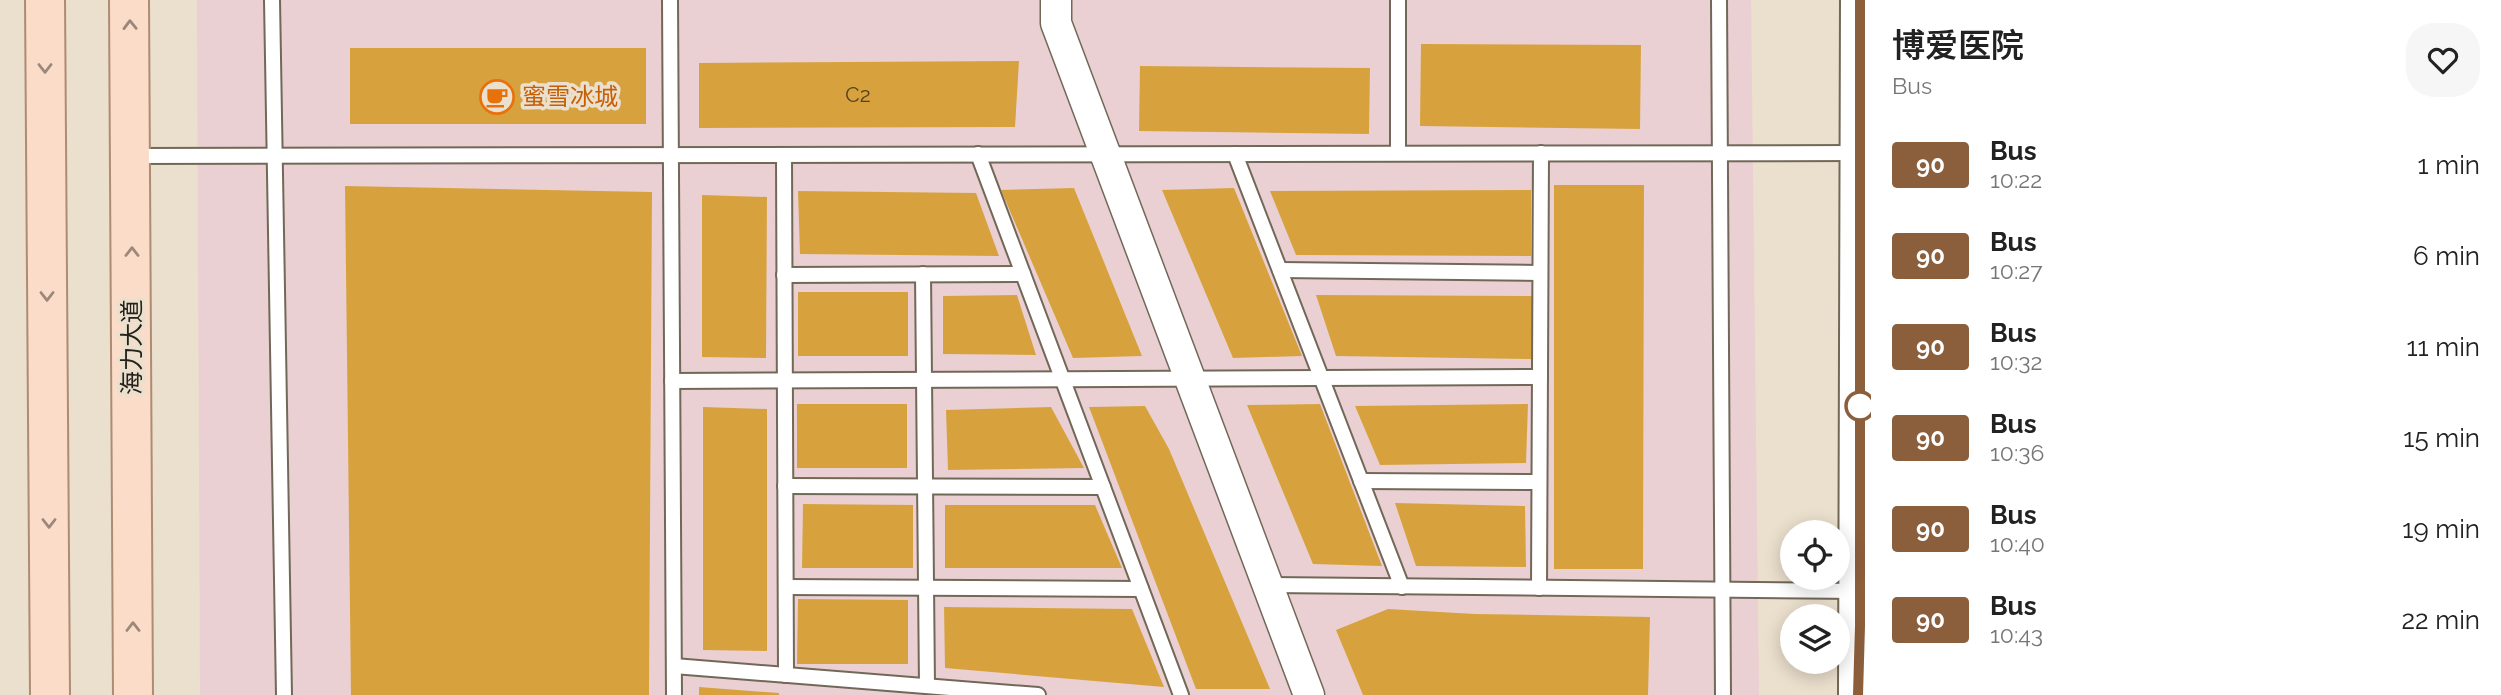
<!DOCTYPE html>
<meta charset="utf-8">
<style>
:root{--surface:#fff;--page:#f6f6f6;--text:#222;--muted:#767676}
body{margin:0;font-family:Raleway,"Noto Sans SC",sans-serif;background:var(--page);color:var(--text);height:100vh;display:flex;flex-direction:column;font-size:26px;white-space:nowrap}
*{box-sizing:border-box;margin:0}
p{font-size:23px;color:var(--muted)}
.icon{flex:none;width:38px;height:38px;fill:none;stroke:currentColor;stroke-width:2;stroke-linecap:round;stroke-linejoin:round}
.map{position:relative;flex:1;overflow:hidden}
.drawer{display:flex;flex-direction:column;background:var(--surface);width:630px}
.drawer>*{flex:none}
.badge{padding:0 14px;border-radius:5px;font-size:24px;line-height:46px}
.buttons{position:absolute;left:1780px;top:520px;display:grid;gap:14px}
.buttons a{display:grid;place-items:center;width:70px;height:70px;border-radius:50%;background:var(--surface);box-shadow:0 4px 18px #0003;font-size:35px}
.map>.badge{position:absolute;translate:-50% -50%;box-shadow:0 0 0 4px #fff}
.round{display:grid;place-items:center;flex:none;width:74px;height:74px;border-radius:28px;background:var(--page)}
.summary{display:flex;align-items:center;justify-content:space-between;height:119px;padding:0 21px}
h1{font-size:33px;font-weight:600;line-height:52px}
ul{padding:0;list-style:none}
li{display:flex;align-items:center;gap:21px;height:91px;padding:0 21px}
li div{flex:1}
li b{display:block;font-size:26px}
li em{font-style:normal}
li .badge{min-width:77px;font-weight:700;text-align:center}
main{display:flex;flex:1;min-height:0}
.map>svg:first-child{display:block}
</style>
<main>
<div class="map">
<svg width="1871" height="695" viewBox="0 0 1871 695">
<rect width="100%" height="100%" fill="#ebdfcd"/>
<path fill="#ead0d2" d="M 197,0 L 1751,0 L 1759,695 L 200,695 Z"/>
<g fill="#d7a23e">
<path d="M 1421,44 L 1641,45 L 1640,129 L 1420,126 Z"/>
<rect x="350" y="48" width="296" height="76"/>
<path d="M 1019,61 L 1015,127 L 699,128 L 699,63 Z"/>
<path d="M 1140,66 L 1370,68 L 1369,134 L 1139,131 Z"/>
<path d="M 1554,185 L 1644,185 L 1643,569 L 1554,569 Z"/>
<path d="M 345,186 L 652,192 L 649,695 L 351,695 Z"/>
<path d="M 1074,188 L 1142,356 L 1073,358 L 1001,190 Z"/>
<path d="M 1234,188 L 1302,356 L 1233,358 L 1162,190 Z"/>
<path d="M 1531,190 L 1531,256 L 1296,255 L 1270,191 Z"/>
<path d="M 798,191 L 976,193 L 999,256 L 800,254 Z"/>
<path d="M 702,195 L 767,197 L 766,358 L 702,357 Z"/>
<rect x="798" y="292" width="110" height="64"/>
<path d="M 1017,295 L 1036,355 L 943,354 L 943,296 Z"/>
<path d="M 1316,295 L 1533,296 L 1531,359 L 1336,356 Z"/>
<rect x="797" y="404" width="110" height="64"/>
<path d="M 1320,404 L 1382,566 L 1313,564 L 1247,405 Z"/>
<path d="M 1528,404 L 1526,463 L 1380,465 L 1355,406 Z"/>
<path d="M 1145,406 L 1169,449 L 1270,689 L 1196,689 L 1089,407 Z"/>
<path d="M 703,407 L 767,409 L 767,651 L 703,650 Z"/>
<path d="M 1051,407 L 1084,468 L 948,470 L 946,410 Z"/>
<path d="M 1395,503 L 1525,506 L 1526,567 L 1416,566 Z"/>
<path d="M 803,504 L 913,505 L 913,568 L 802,568 Z"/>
<path d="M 945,505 L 1095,505 L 1122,568 L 945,568 Z"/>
<path d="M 798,599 L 908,600 L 908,664 L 797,664 Z"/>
<path d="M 944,607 L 1132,609 L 1164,687 L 945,668 Z"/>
<path d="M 1388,609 L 1475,614 L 1650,617 L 1648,695 L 1363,695 L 1336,630 Z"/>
<path d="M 699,687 L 779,693 L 779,695 L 699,695 Z"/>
</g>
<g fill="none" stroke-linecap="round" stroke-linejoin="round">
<g stroke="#726858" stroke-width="18">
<g id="lane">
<path d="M 272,0 L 284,695"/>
<path d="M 670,0 L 674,695"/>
<path d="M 1398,0 L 1398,153"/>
<path d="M 1719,0 L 1723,695"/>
<path d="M 978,154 L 1181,695"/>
<path d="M 1235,154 L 1402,587"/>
<path d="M 784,155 L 786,675"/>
<path d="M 132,156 L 1859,153"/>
<path d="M 1280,270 L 1540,273"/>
<path d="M 923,274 L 927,686"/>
<path d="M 784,275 L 1023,274"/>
<path d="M 672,381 L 1540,377"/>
<path d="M 1361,481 L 1539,482"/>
<path d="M 785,486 L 1103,487"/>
<path d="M 1268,585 L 1858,591"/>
<path d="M 786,587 L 1141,589"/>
<path d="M 1539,588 L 1541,153"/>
<path d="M 674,666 L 1038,695"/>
</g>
</g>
<g stroke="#726858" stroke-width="33">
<path id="street" d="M 1056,0 L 1056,23 L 1309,695"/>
</g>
<g stroke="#726858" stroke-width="42">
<path id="secondary" d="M 1858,695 L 1860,0"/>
</g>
<g stroke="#ae8c74" stroke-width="42">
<g id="primary">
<path d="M 45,0 L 50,695"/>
<path d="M 129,0 L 133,695"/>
</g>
</g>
<use href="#lane" stroke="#fff" stroke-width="14"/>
<use href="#street" stroke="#fff" stroke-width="30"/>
<use href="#secondary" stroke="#fff" stroke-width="38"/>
<use href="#primary" stroke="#fbdcc8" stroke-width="38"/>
</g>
<defs><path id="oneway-chevron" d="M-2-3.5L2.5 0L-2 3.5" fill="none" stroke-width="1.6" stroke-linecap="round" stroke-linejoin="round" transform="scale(1.75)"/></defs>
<g stroke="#9b887a">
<use href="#oneway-chevron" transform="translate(130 25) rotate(-91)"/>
<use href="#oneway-chevron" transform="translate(45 68) rotate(90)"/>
<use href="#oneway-chevron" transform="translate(132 252) rotate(-90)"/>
<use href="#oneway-chevron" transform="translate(47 296) rotate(90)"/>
<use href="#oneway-chevron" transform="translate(49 523) rotate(90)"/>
<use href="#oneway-chevron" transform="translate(133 627) rotate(-90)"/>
</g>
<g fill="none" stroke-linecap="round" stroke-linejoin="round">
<g stroke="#fff" stroke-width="16">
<path id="line" d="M 1858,695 L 1860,626 L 1860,0"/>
</g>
<use href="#line" stroke="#8b5e3c" stroke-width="10"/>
</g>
<defs>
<g id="cafe-ring" transform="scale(1.75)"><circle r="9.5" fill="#ebdfcd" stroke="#e8710a" stroke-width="1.5"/><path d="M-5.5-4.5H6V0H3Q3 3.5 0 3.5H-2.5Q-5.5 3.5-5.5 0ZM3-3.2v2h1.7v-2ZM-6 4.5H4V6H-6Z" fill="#e8710a"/></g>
</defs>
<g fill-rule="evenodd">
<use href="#cafe-ring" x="497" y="97"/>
</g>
<circle fill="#fff" stroke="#8b5e3c" stroke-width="3.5" cx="1860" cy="406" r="14"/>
<g text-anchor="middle" stroke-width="7" stroke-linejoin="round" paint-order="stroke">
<g font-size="21" fill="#524123">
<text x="858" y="102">C2</text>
</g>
<g font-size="24" fill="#c56008" stroke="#ebdfcd" text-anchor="start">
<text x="522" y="105">蜜雪冰城</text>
</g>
<g font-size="24" fill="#25211a" stroke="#ebdfcd">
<text transform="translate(132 347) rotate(-90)" y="8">海力大道</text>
</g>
</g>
</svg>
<div class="buttons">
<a><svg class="icon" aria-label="locate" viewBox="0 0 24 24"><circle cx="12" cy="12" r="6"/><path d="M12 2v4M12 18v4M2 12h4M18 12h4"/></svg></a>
<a><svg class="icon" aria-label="layers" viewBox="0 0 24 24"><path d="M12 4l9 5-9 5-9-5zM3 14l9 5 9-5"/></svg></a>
</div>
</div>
<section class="drawer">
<div class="summary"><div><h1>博爱医院</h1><p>Bus</p></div><a class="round"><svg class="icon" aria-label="heart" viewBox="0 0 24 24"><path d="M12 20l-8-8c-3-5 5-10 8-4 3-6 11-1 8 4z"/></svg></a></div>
<ul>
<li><span class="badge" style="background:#8b5e3c;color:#fff">90</span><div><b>Bus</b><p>10:22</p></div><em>1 min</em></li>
<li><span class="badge" style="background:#8b5e3c;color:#fff">90</span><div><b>Bus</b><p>10:27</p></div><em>6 min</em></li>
<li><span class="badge" style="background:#8b5e3c;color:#fff">90</span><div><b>Bus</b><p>10:32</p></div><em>11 min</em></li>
<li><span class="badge" style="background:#8b5e3c;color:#fff">90</span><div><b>Bus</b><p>10:36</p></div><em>15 min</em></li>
<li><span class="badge" style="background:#8b5e3c;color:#fff">90</span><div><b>Bus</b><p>10:40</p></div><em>19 min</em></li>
<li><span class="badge" style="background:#8b5e3c;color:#fff">90</span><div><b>Bus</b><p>10:43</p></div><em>22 min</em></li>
</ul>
</section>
</main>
